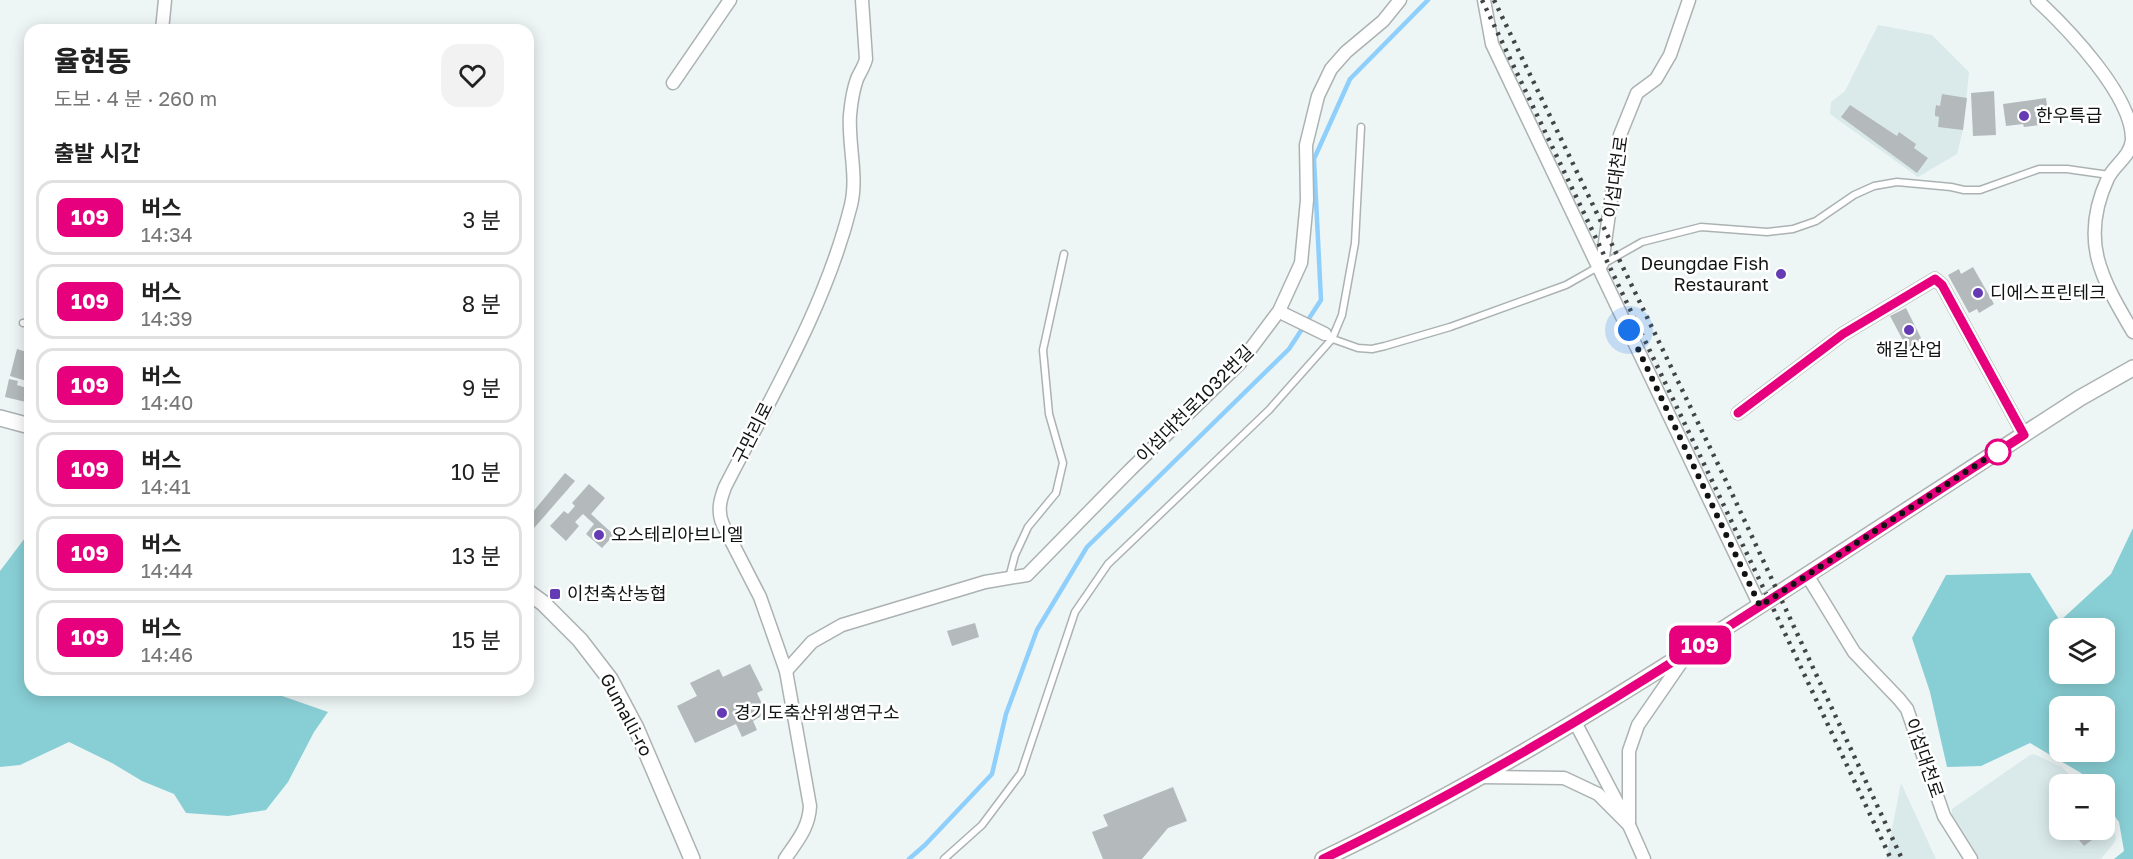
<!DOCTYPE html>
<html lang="ko">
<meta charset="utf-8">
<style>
:root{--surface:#fff;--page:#f2f2f2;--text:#222;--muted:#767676;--line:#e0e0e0}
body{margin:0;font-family:"Golos Text","Noto Sans KR",sans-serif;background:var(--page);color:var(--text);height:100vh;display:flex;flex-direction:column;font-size:22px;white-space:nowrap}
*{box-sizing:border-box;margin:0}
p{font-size:20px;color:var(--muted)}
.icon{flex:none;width:33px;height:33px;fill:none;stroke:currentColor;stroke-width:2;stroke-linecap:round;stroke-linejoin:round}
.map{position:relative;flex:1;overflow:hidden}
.drawer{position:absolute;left:24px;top:24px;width:510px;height:672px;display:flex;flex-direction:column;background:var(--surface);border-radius:18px;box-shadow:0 3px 15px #0003}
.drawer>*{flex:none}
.badge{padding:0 12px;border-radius:9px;font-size:21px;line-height:39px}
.buttons{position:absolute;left:2049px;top:618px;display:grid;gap:12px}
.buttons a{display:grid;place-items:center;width:66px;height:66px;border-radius:12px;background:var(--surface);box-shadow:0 3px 15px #0003;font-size:30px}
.you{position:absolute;width:30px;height:30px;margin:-15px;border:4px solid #fff;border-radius:50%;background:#1a73e8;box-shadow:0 0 0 9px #1a73e833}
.map>.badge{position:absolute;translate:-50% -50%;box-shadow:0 0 0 3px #fff}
h2{padding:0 30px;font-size:22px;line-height:54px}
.round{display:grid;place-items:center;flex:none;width:63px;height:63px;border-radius:18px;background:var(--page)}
.summary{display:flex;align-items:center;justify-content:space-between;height:102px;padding:0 30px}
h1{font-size:28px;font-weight:800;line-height:45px}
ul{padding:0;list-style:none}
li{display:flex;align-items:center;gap:18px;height:75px;margin:0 12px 9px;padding:0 18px;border:3px solid var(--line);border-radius:18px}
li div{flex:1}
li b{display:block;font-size:22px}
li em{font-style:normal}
li .badge{min-width:66px;font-weight:700;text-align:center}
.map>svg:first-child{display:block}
</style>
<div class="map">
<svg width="2133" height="859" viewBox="0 0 2133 859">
<rect width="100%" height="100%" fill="#eef5f5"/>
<g fill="#daeaeb">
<path d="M 1878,25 L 1932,35 L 1969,72 L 1963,130 L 1957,154 L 1918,177 L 1830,114 L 1831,102 L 1845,91 Z"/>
<path d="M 2034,754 L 2062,767 L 2078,784 L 2060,784 L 2060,830 L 2104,830 L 2105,817 L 2114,829 L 2116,838 L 2114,843 L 2101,859 L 1976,859 L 1951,821 L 1952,809 L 2030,755 Z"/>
<path d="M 1901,783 L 1936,859 L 1886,859 Z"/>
</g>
<g fill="#88cfd5" fill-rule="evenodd">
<path d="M 2133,528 L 2133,859 L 2114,859 L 2124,851 L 2119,822 L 2105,803 L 2104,784 L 2090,784 L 2081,773 L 2030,743 L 1981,766 L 1947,767 L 1930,692 L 1912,638 L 1946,575 L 2030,573 L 2060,621 L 2111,574 ZM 2104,628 L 2104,674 L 2060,674 L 2060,628 ZM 2060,706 L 2104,706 L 2104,752 L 2060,752 Z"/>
<path d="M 28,534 L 30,535 L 30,690 L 265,690 L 328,712 L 314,732 L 288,782 L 266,810 L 228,816 L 186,813 L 174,794 L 142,781 L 112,763 L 69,742 L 20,765 L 0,767 L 0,571 Z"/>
</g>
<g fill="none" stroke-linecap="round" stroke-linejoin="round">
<path stroke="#8fcffb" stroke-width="4.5" d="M 909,859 L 925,845 L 992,774 L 1006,714 L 1037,630 L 1087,547 L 1289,349 L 1321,300 L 1314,159 L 1350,79 L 1428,0"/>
</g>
<g fill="#b4babc">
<path d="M 1994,91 L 1996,135 L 1973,136 L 1971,93 Z"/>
<path d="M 1942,94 L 1967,98 L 1963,130 L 1938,127 L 1939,117 L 1935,116 L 1935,112 L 1936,105 L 1940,106 Z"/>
<path d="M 2046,98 L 2049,120 L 2040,121 L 2040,125 L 2024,127 L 2023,124 L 2006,126 L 2003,104 Z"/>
<path d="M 1850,105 L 1897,136 L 1899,132 L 1916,144 L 1914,148 L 1928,158 L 1917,173 L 1841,117 Z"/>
<path d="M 1973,267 L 1994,304 L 1979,313 L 1977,309 L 1969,313 L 1948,275 L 1959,269 L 1961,274 Z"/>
<path d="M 1906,308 L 1922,340 L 1907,348 L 1890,316 Z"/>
<path d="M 17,349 L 30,353 L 30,382 L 10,376 Z"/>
<path d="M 9,379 L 18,381 L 17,385 L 30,389 L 30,403 L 5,397 Z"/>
<path d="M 565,473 L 575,481 L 528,535 L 528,518 Z"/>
<path d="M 589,484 L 605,498 L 591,514 L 614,535 L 602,548 L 586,534 L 594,524 L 583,514 L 575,522 L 579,526 L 566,541 L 550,526 L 564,511 L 568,514 L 575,506 L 572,503 Z"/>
<path d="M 975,623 L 979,637 L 952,646 L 947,631 Z"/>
<path d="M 750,664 L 763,690 L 757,693 L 762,704 L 763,711 L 760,717 L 753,721 L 757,730 L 742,737 L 736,724 L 695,743 L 677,706 L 697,696 L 690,683 L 719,669 L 723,677 Z"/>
<path d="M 1173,787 L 1187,821 L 1168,828 L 1142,859 L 1103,859 L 1092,832 L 1108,826 L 1103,815 Z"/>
<path d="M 2071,830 L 2105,830 L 2084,846 Z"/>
</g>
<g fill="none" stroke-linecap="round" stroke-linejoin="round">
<g stroke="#acb2b2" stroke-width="9">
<g id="service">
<path d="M 23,323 L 30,322"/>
<path d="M 1330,338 L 1358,348 L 1372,349 L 1385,346 L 1450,327 L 1566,285 L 1642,242 L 1701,227 L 1767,232 L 1793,229 L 1816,221 L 1854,195 L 1874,186 L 1897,182 L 1951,187 L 1964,190 L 1980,190 L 2039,169 L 2067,169 L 2109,175"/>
<path d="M 1009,578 L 1015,555 L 1028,527 L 1056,493 L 1063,463 L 1049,414 L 1043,350 L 1064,254"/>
<path d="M 944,859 L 982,825 L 1021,773 L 1075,612 L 1108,564 L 1269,410 L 1332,339 L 1342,315 L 1355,243 L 1361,127"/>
</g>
</g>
<g stroke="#acb2b2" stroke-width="15">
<g id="minor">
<path d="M 1484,0 L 1492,44 L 1760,606"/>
<path d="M 2037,0 C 2067,28 2133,96 2132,140 C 2130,157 2115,164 2108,178 C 2079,240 2101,278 2133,332"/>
<path d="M 162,30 L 165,0"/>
<path d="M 673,83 L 730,0"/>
<path d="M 1602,264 L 1620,135 L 1637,93 L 1656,79 L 1670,55 L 1689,0"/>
<path d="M 1284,314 L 1325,334"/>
<path d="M 1738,413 L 1843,334 L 1935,279 L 1942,285 L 2024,435"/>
<path d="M 1807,575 L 1854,652 L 1899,699 L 1907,709 L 1944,816 L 1971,859"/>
<path d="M 786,671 L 812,642 L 842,625 L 985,582 L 1027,575 L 1130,470 L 1240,363 L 1279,311 L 1301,263 L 1307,200 L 1306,145 L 1318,96 L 1331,69 L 1346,52 L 1383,21 L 1400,0"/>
<path d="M 1575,722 L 1629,825 L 1644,859"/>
<path d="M 1481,777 L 1564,778 L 1598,794 L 1629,825"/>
<path d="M 1629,825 L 1629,751 L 1638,725 L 1687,654"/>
<path d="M 785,859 C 797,841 809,828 810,806 L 786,671 L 760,597 L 723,525 C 717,511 720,500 725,487 C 772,395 826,306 851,205 C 858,176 848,145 850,115 C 851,104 853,90 857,79 C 860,72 864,67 866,59 L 862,0"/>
</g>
</g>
<g stroke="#acb2b2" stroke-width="18">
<g id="tertiary">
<path d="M 0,418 L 30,426"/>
<path d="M 528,592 L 543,603 L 580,640 L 610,679 L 636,728 L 692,859"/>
<path d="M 1323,859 C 1484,782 1634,687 1784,590 C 1882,526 1981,462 2080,398 L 2133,368"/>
</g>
</g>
<use href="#service" stroke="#fff" stroke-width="6"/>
<use href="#minor" stroke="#fff" stroke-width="12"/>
<use href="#tertiary" stroke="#fff" stroke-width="15"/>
<g stroke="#424545" stroke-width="4.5" stroke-dasharray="3 6" stroke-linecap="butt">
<path d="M 1482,0 L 1782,627 L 1891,859"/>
<path d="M 1494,0 L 1728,485 L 1902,859"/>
</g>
</g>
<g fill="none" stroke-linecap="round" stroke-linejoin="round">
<g stroke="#fff" stroke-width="14">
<path id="line" d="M 1323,859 C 1569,740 1795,582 2024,435 L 1942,285 L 1935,279 L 1843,334 L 1738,413"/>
</g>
<use href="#line" stroke="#e6007e" stroke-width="9"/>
<path stroke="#121414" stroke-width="6" stroke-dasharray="0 10.8" d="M 1629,330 L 1760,606 L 2004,447 L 1998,452"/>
</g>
<g fill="#643bb3" stroke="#fff" stroke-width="2">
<circle cx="2024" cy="116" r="6"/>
<circle cx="1781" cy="274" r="6"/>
<circle cx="1978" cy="293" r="6"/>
<circle cx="1909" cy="330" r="6"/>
<circle cx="599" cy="535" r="6"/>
<rect x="549" y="588" width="12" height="12" rx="3"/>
<circle cx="722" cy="713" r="6"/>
</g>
<circle fill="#fff" stroke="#e6007e" stroke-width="3" cx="1998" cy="452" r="12"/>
<g text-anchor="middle" stroke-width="5" stroke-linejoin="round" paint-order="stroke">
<g font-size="18" fill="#121414" stroke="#fff" text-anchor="start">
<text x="2036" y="122">한우특급</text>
<text x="1769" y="270" text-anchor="end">Deungdae Fish<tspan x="1769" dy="21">Restaurant</tspan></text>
<text x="1990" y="299">디에스프린테크</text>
<text x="1909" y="356" text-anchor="middle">해길산업</text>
<text x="611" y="541">오스테리아브니엘</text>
<text x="567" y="600">이천축산농협</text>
<text x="734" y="719">경기도축산위생연구소</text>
</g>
<g font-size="18" fill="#121414" stroke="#fff">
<text transform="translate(1616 177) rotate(-82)" y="6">이섭대천로</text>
<text transform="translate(1195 404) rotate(-45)" y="6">이섭대천로1032번길</text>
<text transform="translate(753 433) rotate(-63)" y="6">구만리로</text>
<text transform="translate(626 715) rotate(62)" y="6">Gumalli-ro</text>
<text transform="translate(1924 758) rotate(71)" y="6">이섭대천로</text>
</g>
</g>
</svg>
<div class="buttons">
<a><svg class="icon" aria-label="layers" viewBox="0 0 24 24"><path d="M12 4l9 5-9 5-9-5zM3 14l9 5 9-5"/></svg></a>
<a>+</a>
<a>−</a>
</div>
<div class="you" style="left:1629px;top:330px"></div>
<b class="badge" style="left:1700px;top:645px;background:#e6007e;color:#fff">109</b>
<section class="drawer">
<div class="summary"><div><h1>율현동</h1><p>도보 · 4 분 · 260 m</p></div><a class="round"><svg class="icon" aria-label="heart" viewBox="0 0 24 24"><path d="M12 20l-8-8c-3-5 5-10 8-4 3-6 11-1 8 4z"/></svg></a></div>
<h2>출발 시간</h2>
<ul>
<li><span class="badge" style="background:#e6007e;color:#fff">109</span><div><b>버스</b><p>14:34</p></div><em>3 분</em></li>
<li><span class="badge" style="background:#e6007e;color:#fff">109</span><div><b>버스</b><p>14:39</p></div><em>8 분</em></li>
<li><span class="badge" style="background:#e6007e;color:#fff">109</span><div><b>버스</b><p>14:40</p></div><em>9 분</em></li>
<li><span class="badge" style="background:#e6007e;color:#fff">109</span><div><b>버스</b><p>14:41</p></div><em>10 분</em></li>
<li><span class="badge" style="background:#e6007e;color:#fff">109</span><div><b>버스</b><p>14:44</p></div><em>13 분</em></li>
<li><span class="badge" style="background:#e6007e;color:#fff">109</span><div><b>버스</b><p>14:46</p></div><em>15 분</em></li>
</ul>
</section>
</div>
